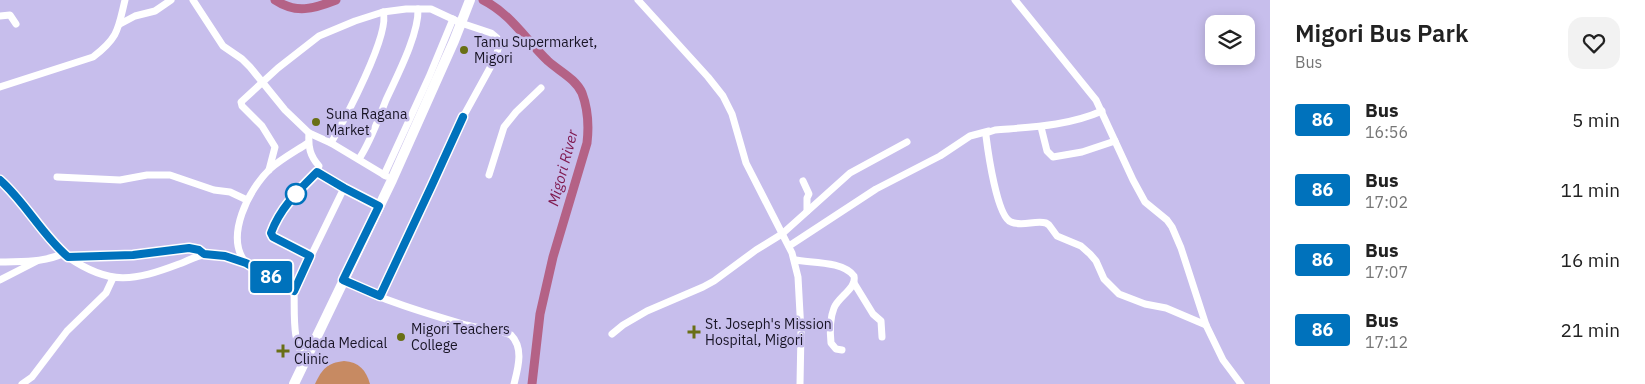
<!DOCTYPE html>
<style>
:root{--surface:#fff;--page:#f2f2f2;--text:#222;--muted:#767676}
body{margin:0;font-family:"IBM Plex Sans",sans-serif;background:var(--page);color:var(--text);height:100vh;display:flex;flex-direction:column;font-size:19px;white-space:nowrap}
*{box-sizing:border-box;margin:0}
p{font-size:16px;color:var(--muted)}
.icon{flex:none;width:28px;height:28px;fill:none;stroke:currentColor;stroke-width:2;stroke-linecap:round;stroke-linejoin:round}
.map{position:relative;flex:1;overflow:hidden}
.sheet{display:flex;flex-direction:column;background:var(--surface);width:375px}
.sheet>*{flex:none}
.badge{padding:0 10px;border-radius:4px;font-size:18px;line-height:32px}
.buttons{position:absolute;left:1205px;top:15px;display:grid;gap:10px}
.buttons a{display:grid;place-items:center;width:50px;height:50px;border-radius:10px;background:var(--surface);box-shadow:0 2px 12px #0003;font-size:25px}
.map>.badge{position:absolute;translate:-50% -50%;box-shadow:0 0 0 2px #fff}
.round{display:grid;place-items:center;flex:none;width:52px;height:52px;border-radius:15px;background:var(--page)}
.summary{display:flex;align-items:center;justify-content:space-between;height:85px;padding:0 25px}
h1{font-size:24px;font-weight:600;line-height:38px}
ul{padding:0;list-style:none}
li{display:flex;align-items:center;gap:15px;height:70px;padding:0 25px}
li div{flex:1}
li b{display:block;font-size:19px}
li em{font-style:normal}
li .badge{min-width:55px;font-weight:700;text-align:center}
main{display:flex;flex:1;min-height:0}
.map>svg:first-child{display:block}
</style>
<main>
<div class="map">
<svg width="1270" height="384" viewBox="0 0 1270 384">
<rect width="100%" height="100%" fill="#c7beec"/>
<path fill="#c78a62" d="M 344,361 C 359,362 366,370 370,384 L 315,384 C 322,369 327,363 344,361 Z"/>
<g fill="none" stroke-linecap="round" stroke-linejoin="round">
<g stroke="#b46286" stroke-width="9">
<path d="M 275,0 C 296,14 313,9 336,0"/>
<path d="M 483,0 C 511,14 526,40 548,61 C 559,71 576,79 582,93 C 588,109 589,126 587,143 L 553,257 L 540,314 L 532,384"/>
</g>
<g stroke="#fff" stroke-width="7">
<path d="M 193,0 L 223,46 L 242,59 L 250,67 L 285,110 L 309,133 C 308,147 310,156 319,166 L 317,172 L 344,188 L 379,206"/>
<path d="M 638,0 L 708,77 L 723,96 L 732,114 L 746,163 L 792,253 L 798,277 L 801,332 L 800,384"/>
<path d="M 1015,0 L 1096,100 L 1133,180 L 1145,202 L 1167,220 L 1172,227 L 1181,248 L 1206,325 L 1223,360 L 1241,384"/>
<path d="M 0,16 L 10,15 L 16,24"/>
<path d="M 120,24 L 135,16 L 155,11 L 171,0"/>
<path d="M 0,87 L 93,57 C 119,37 118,29 125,0"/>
<path d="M 1102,111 C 1068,126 1031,127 995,130 L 986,133 L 986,136 C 988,152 997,217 1011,222 C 1022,227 1035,220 1046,223 L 1049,225 L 1057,236 L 1081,246 L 1090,254 L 1096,261 L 1104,279 L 1119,294 L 1145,304 L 1166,308 L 1206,325"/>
<path d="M 1041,127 L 1047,151 L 1053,157 L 1082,152 L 1115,141"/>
<path d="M 309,133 L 331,143 C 344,121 391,33 383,12"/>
<path d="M 331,143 L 386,176"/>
<path d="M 359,159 C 371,141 378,120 386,100 C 397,76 419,34 418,9"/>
<path d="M 269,170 L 275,147 L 262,126 L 242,106 L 241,102 L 278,68 L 319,36 L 355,21 L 383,12 L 406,9 L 431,9 L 461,23 L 491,33 L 497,38 L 499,45 L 496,57 L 463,117 L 432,185 L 380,296"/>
<path d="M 384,175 L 429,77 L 453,19"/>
<path d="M 489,175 L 504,127 L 516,112 L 541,88"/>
<path d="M 57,177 L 120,180 L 147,175 L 170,175 L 214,190 L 230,192 L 247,200"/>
<path d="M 0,180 C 16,194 29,212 42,229 C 50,238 58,249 68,257 C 110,286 134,281 179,264 C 188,261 198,254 208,255 C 241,255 266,276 294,291 C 295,311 291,346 307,359"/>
<path d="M 803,181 L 809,194 L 807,198 L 807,211"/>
<path d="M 789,246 L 876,189 L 940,156 L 970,136 L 989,131"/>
<path d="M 311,256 L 281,242 L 271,234 C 278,209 300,189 317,172"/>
<path d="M 69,257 L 133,255 L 189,248 L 199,250 L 204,254"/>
<path d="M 795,260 C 812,263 843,261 854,276 C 857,288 838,297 834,308 C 830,318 830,333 831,343 L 836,349 L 842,350"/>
<path d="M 0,262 C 22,261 44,263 64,253"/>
<path d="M 246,263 C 224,237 249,189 270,169 C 281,159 296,151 308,143"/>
<path d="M 0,280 L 37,261"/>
<path d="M 343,281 C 382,300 425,313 466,325 C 481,329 497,329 511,335 C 524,348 518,368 514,384"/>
<path d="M 854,283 L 873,314 L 881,321 L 882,337"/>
<path d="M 294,291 L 344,188"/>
<path d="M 612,334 L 623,325 L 647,311 L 703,287 L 714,281 L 756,250 L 782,234 L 850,173 L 907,142"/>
<path d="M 22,384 L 32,377 L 67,331 L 106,293 L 113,278"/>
</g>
<path stroke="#fff" stroke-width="10" d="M 294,384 L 392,180 L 454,41 L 470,0"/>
</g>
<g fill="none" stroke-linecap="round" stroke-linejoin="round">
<g stroke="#fff" stroke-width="11">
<path id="line" d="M 0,180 C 26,203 42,235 68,257 L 133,255 L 189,248 L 199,250 L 204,254 L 225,256 L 246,263 L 294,291 L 310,256 L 273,237 L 271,233 C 280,208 299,190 317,172 L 344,188 L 379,206 L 343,280 L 380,296 L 432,185 L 463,117"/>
</g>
<use href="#line" stroke="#0072bc" stroke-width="8"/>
</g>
<g fill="#696f15" stroke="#c7beec" stroke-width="2">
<circle cx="464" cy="50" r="5"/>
<circle cx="316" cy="122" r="5"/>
<path d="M691.5 324.5h5v5h5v5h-5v5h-5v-5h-5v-5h5z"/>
<circle cx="401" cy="337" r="5"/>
<path d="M280.5 343.5h5v5h5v5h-5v5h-5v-5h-5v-5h5z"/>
</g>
<circle fill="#fff" stroke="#0072bc" stroke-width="2.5" cx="296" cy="194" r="10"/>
<g text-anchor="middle" stroke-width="5" stroke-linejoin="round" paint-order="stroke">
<g font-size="14" fill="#191526" stroke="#c7beec" text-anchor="start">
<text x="474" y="47">Tamu Supermarket,<tspan x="474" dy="16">Migori</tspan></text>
<text x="326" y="119">Suna Ragana<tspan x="326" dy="16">Market</tspan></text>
<text x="705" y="329">St. Joseph's Mission<tspan x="705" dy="16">Hospital, Migori</tspan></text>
<text x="411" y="334">Migori Teachers<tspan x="411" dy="16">College</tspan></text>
<text x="294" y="348">Odada Medical<tspan x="294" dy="16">Clinic</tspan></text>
</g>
<g font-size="15" font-style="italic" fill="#7f194f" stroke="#c7beec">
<text transform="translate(563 168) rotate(-75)" y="5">Migori River</text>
</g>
</g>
</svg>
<div class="buttons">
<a><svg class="icon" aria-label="layers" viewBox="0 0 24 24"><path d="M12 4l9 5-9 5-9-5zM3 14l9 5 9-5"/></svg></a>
</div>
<b class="badge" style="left:271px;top:277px;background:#0072bc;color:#fff">86</b>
</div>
<section class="sheet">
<div class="summary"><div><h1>Migori Bus Park</h1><p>Bus</p></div><a class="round"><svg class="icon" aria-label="heart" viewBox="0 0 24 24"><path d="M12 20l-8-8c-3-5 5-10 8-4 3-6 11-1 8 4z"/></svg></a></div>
<ul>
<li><span class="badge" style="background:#0072bc;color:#fff">86</span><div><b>Bus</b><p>16:56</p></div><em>5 min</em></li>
<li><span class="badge" style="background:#0072bc;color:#fff">86</span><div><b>Bus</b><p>17:02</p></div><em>11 min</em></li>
<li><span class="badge" style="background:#0072bc;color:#fff">86</span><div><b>Bus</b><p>17:07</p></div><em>16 min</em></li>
<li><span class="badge" style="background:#0072bc;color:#fff">86</span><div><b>Bus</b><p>17:12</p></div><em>21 min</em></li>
</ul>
</section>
</main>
